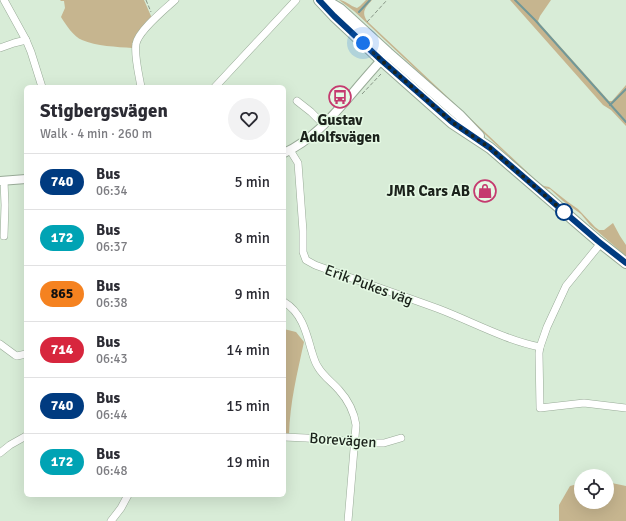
<!DOCTYPE html>
<meta charset="utf-8">
<style>
:root{--surface:#fff;--page:#f2f2f3;--text:#2b2b33;--muted:#7c7c81;--line:#e1e1e2}
body{margin:0;font-family:Signika,sans-serif;background:var(--page);color:var(--text);height:100vh;display:flex;flex-direction:column;font-size:15px;white-space:nowrap}
*{box-sizing:border-box;margin:0}
p{font-size:13px;color:var(--muted)}
.icon{flex:none;width:22px;height:22px;fill:none;stroke:currentColor;stroke-width:2;stroke-linecap:round;stroke-linejoin:round}
.map{position:relative;flex:1;overflow:hidden}
.side{position:absolute;left:24px;top:85px;width:262px;height:412px;display:flex;flex-direction:column;background:var(--surface);border-radius:6px;box-shadow:0 4px 16px #0002}
.side>*{flex:none}
.badge{padding:0 8px;border-radius:13px;font-size:14px;line-height:26px}
.fabs{position:absolute;left:574px;top:469px;display:grid;gap:8px}
.fabs a{display:grid;place-items:center;width:40px;height:40px;border-radius:50%;background:var(--surface);box-shadow:0 4px 16px #0002;font-size:20px}
.you{position:absolute;width:20px;height:20px;margin:-10px;border:3px solid #fff;border-radius:50%;background:#1a73e8;box-shadow:0 0 0 6px #1a73e833}
.map>.badge{position:absolute;translate:-50% -50%;box-shadow:0 0 0 2px #fff}
.round{display:grid;place-items:center;flex:none;width:42px;height:42px;border-radius:21px;background:var(--page)}
.summary{display:flex;align-items:center;justify-content:space-between;height:68px;padding:0 16px}
h1{font-size:19px;font-weight:700;line-height:30px}
ul{padding:0;list-style:none}
li{display:flex;align-items:center;gap:12px;height:56px;padding:0 16px;border-top:1px solid var(--line)}
li div{flex:1}
li b{display:block;font-size:15px}
li em{font-style:normal}
li .badge{min-width:44px;font-weight:700;text-align:center}
.map>svg:first-child{display:block}
</style>
<div class="map">
<svg width="626" height="521" viewBox="0 0 626 521">
<rect width="100%" height="100%" fill="#d8ecd7"/>
<g fill="#c6b58f">
<path d="M 60,0 L 144,0 L 151,16 L 151,18 C 141,31 135,31 132,48 C 117,47 96,46 82,40 C 74,37 66,25 61,17 L 65,8 L 64,1 L 61,1 Z"/>
<path d="M 339,0 C 345,0 350,6 357,8 L 360,6 L 366,0 L 372,0 C 366,7 360,12 368,22 L 539,183 L 544,186 L 549,187 L 568,202 L 578,209 L 595,227 L 599,230 L 604,230 L 613,223 L 620,236 L 626,245 L 626,256 L 590,225 L 581,214 L 563,201 L 550,189 L 543,188 L 523,170 L 354,11 Z"/>
<path d="M 510,0 L 551,0 L 540,16 L 538,21 L 540,24 L 609,101 L 612,101 L 626,85 L 626,126 L 611,110 L 603,105 Z"/>
<path d="M 284,329 L 296,332 L 304,342 C 297,374 290,402 289,435 L 284,435 Z"/>
<path d="M 607,482 L 626,486 L 626,521 L 559,521 L 559,505 L 570,486 L 581,483 L 581,502 L 607,502 Z"/>
</g>
<g fill="none" stroke-linecap="round" stroke-linejoin="round">
<g stroke="#719898" stroke-width="2">
<path d="M 515,0 L 535,20 L 626,122"/>
<path d="M 359,12 L 370,0"/>
<path d="M 610,105 L 626,89"/>
</g>
<g stroke="#99ab98" stroke-width="8">
<g id="minor">
<path d="M 4,0 L 26,40 L 31,52 L 42,87"/>
<path d="M 0,48 L 14,43 L 26,40"/>
<path d="M 141,87 C 139,75 134,55 136,44 C 138,31 164,10 175,0"/>
<path d="M 215,87 L 296,0"/>
<path d="M 297,101 L 311,112 L 324,125"/>
<path d="M 290,150 L 298,163 L 303,231 L 303,252 L 306,260 L 315,265 C 356,280 398,294 439,309 C 473,322 505,340 540,347"/>
<path d="M 4,236 L 5,205 L 4,181"/>
<path d="M 601,243 L 566,286 L 547,327 L 540,347 L 539,353 L 540,408 L 584,403 L 626,408"/>
<path d="M 284,302 C 301,312 306,331 311,349 C 313,355 314,361 318,367 C 323,376 332,382 339,390 C 348,400 354,411 356,425 L 348,521"/>
<path d="M 0,344 L 15,355 L 17,356 L 26,354"/>
<path d="M 284,437 L 306,438 L 373,443 L 384,443 L 401,438"/>
<path d="M 0,453 L 10,445 L 26,436"/>
<path d="M 111,521 L 121,508 L 128,495"/>
</g>
</g>
<g stroke="#99ab98" stroke-width="10">
<g id="tertiary">
<path d="M 284,153 C 312,140 330,119 350,96 C 361,83 373,69 385,56"/>
<path d="M 0,181 L 26,179"/>
</g>
</g>
<g stroke="#99ab98" stroke-width="12">
<g id="secondary">
<path d="M 319,0 L 334,16 L 381,60 L 452,123 L 490,148 L 598,241 L 626,263"/>
<path d="M 325,0 L 340,9 L 388,53 L 459,115 L 479,136"/>
</g>
</g>
<g stroke="#879586" stroke-width="1" stroke-dasharray="4 2" stroke-linecap="butt">
<path d="M 146,0 L 151,12"/>
<path d="M 367,22 L 387,0"/>
<path d="M 362,94 L 381,74"/>
</g>
<use href="#minor" stroke="#fff" stroke-width="7"/>
<use href="#tertiary" stroke="#fff" stroke-width="8"/>
<use href="#secondary" stroke="#fff" stroke-width="10"/>
</g>
<g fill="none" stroke-linecap="round" stroke-linejoin="round">
<g stroke="#fff" stroke-width="9">
<path id="line" d="M 319,0 L 334,16 L 381,60 L 452,122 L 490,148 L 598,241 L 626,263"/>
</g>
<use href="#line" stroke="#003b80" stroke-width="6"/>
<path stroke="#1b221b" stroke-width="4" stroke-dasharray="0 7.2" d="M 363,43 L 381,60 L 452,122 L 490,148 L 564,212"/>
</g>
<defs>
<g id="bus-ring" transform="scale(1.15)"><circle r="9.5" fill="#e5f9e4" stroke="#c53a6f" stroke-width="1.5"/><path d="M-5-6H5V4H4V6H2V4H-2V6H-4V4H-5ZM-3.5-4V0h7V-4ZM-3.5 1.2v1.5H-2V1.2ZM2 1.2v1.5H3.5V1.2Z" fill="#c53a6f"/></g>
<g id="shop-ring" transform="scale(1.15)"><circle r="9.5" fill="#e5f9e4" stroke="#c53a6f" stroke-width="1.5"/><path d="M-5-2.5h2.3a2.7 3.5 0 0 1 5.4 0H5L5.5 6h-11ZM-1.5-2.5h3a1.5 2.3 0 0 0-3 0Z" fill="#c53a6f"/></g>
</defs>
<g fill-rule="evenodd">
<use href="#bus-ring" x="340" y="97"/>
<use href="#shop-ring" x="485" y="191"/>
</g>
<circle fill="#fff" stroke="#003b80" stroke-width="2" cx="564" cy="212" r="8"/>
<g text-anchor="middle" stroke-width="3" stroke-linejoin="round" paint-order="stroke">
<g font-size="15" font-weight="bold" fill="#1b221b" stroke="#e5f9e4">
<text x="340" y="125">Gustav<tspan x="340" dy="17">Adolfsvägen</tspan></text>
<text x="470" y="196" text-anchor="end">JMR Cars AB</text>
</g>
<g font-size="15" fill="#1b221b" stroke="#e5f9e4">
<text transform="translate(369 285) rotate(20)" y="5">Erik Pukes väg</text>
<text transform="translate(343 440) rotate(4)" y="5">Borevägen</text>
</g>
</g>
</svg>
<div class="fabs">
<a><svg class="icon" aria-label="locate" viewBox="0 0 24 24"><circle cx="12" cy="12" r="6"/><path d="M12 2v4M12 18v4M2 12h4M18 12h4"/></svg></a>
</div>
<div class="you" style="left:363px;top:43px"></div>
<section class="side">
<div class="summary"><div><h1>Stigbergsvägen</h1><p>Walk · 4 min · 260 m</p></div><a class="round"><svg class="icon" aria-label="heart" viewBox="0 0 24 24"><path d="M12 20l-8-8c-3-5 5-10 8-4 3-6 11-1 8 4z"/></svg></a></div>
<ul>
<li><span class="badge" style="background:#003b80;color:#fff">740</span><div><b>Bus</b><p>06:34</p></div><em>5 min</em></li>
<li><span class="badge" style="background:#00a3b4;color:#fff">172</span><div><b>Bus</b><p>06:37</p></div><em>8 min</em></li>
<li><span class="badge" style="background:#f58220;color:#111">865</span><div><b>Bus</b><p>06:38</p></div><em>9 min</em></li>
<li><span class="badge" style="background:#d7263d;color:#fff">714</span><div><b>Bus</b><p>06:43</p></div><em>14 min</em></li>
<li><span class="badge" style="background:#003b80;color:#fff">740</span><div><b>Bus</b><p>06:44</p></div><em>15 min</em></li>
<li><span class="badge" style="background:#00a3b4;color:#fff">172</span><div><b>Bus</b><p>06:48</p></div><em>19 min</em></li>
</ul>
</section>
</div>
